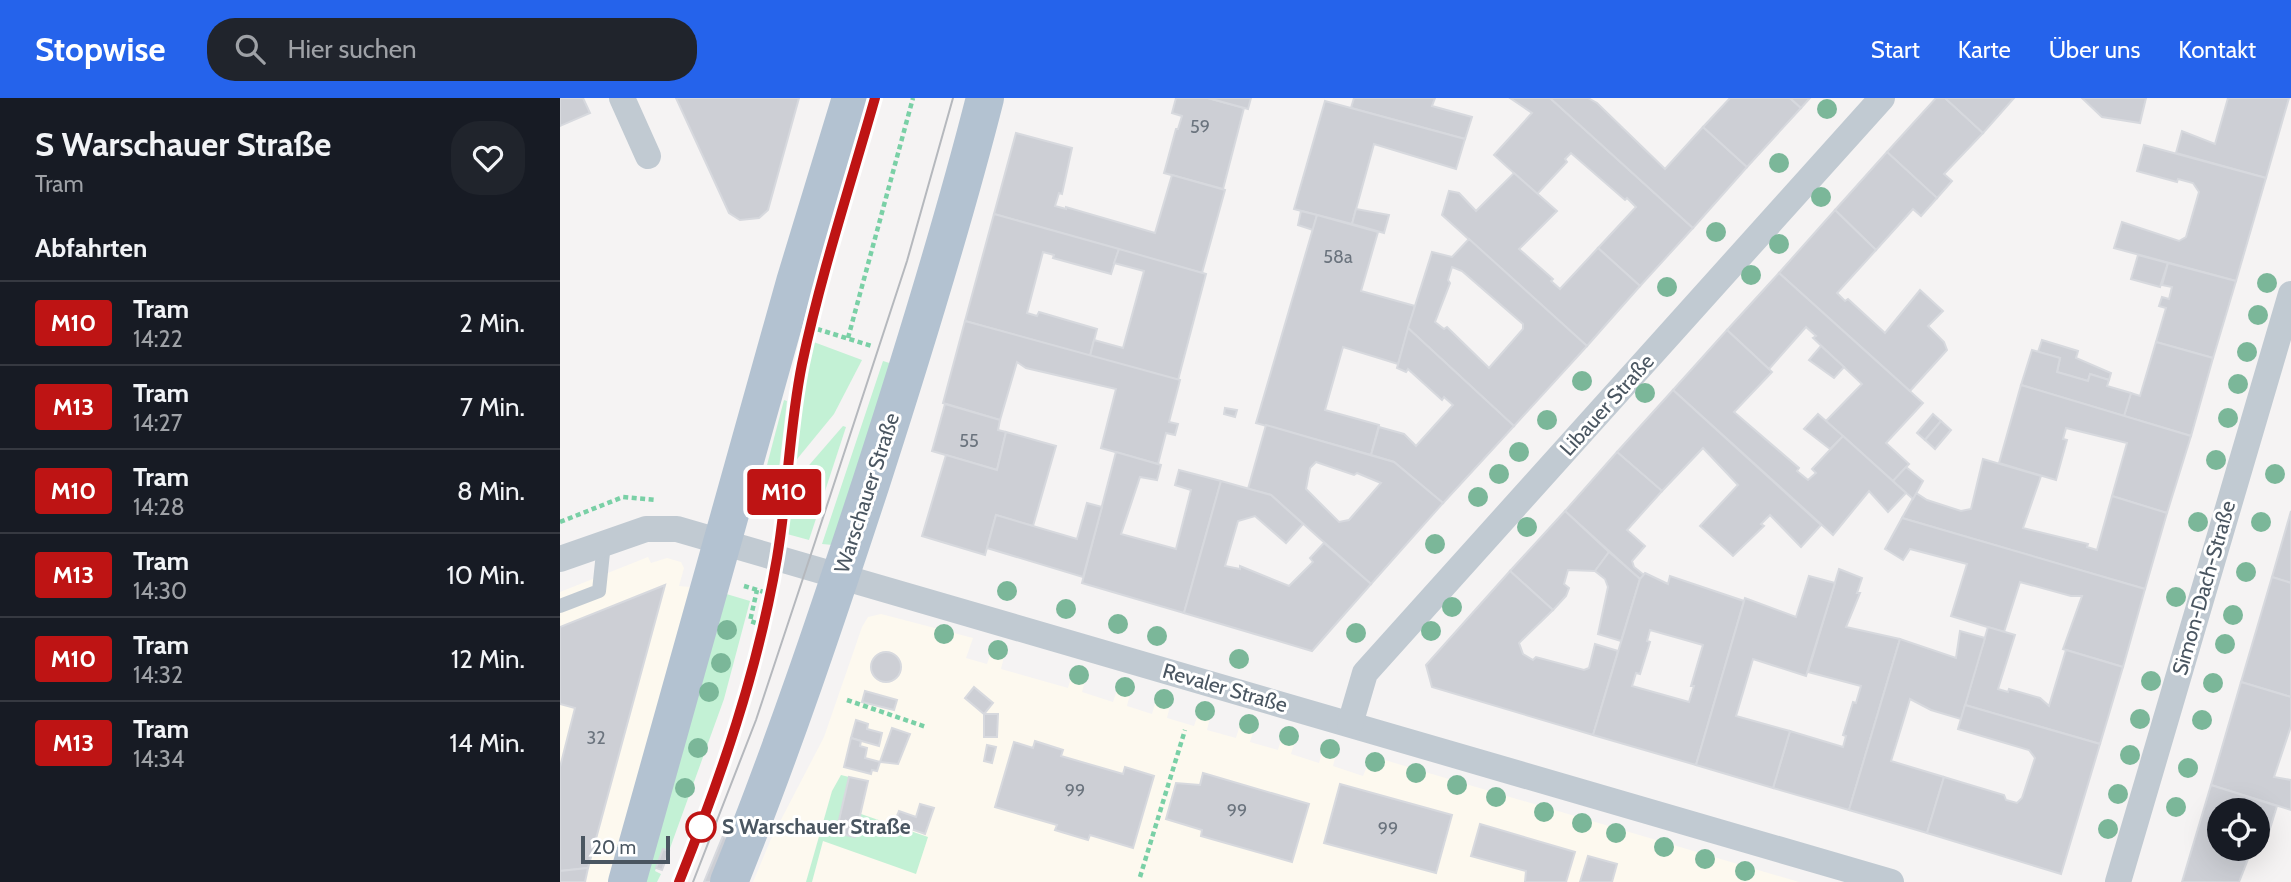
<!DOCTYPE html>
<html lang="de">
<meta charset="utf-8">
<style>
:root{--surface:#171b24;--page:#20242c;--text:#f1f3f6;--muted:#9ea1a6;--line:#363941;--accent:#2563eb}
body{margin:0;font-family:Cabin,sans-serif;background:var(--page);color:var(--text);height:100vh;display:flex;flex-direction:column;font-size:26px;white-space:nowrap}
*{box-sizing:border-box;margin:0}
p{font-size:23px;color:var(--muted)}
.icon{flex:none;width:38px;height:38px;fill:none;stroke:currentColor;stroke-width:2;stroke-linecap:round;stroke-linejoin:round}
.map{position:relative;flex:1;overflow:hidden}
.panel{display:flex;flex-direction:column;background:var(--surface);width:560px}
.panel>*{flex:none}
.badge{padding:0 14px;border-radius:5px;font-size:24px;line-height:46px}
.fabs{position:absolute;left:1647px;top:700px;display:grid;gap:14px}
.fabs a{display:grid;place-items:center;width:63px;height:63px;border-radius:50%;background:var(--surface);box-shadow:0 7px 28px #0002;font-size:35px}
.scale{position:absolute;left:21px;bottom:18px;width:89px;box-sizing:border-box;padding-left:7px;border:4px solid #4a5661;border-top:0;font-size:19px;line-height:24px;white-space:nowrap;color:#4a5661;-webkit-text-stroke:5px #fff;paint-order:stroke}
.map>.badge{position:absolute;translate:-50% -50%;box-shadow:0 0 0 4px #fff}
h2{padding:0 35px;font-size:26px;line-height:63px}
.round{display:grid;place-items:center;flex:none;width:74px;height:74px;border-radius:28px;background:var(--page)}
.head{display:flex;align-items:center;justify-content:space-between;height:119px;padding:0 35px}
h1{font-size:33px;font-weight:700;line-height:52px}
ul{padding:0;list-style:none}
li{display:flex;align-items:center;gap:21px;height:84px;padding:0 35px;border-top:2px solid var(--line)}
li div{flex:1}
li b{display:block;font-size:26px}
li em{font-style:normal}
li .badge{min-width:77px;font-weight:700;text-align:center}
header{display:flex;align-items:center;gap:42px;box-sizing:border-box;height:98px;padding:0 35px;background:var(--accent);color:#fff}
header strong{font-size:33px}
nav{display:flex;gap:38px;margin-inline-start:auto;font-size:24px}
.search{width:490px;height:63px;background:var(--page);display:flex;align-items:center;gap:18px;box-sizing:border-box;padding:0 24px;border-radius:28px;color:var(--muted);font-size:26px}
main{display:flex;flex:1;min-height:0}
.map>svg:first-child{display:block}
</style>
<header>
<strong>Stopwise</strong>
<div class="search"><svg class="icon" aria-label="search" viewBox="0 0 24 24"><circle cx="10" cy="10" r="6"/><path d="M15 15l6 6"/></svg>Hier suchen</div>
<nav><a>Start</a><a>Karte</a><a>Über uns</a><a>Kontakt</a></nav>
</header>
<main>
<section class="panel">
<div class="head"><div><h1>S Warschauer Straße</h1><p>Tram</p></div><a class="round"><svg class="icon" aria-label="heart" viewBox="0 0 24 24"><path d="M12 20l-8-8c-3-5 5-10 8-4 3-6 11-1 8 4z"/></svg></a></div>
<h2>Abfahrten</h2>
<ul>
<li><span class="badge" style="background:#be1414;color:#fff">M10</span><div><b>Tram</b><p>14:22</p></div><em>2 Min.</em></li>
<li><span class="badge" style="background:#be1414;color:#fff">M13</span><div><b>Tram</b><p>14:27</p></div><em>7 Min.</em></li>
<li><span class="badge" style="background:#be1414;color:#fff">M10</span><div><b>Tram</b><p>14:28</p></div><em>8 Min.</em></li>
<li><span class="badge" style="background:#be1414;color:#fff">M13</span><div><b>Tram</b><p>14:30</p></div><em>10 Min.</em></li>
<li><span class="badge" style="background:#be1414;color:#fff">M10</span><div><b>Tram</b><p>14:32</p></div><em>12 Min.</em></li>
<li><span class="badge" style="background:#be1414;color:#fff">M13</span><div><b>Tram</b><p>14:34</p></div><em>14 Min.</em></li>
</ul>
</section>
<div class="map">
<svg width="1731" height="784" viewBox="0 0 1731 784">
<rect width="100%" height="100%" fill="#f5f3f3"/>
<g fill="#fdf9ef">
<path d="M 88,459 L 91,465 L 107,460 L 121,464 L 124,470 L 119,488 L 130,489 L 49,784 L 0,784 L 0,494 Z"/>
<path d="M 321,516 L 413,540 L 406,560 L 427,566 L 434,546 L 446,550 L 441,571 L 508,590 L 514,570 L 527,574 L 522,594 L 553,604 L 560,583 L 572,587 L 567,608 L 592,616 L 598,595 L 612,599 L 607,620 L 634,628 L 641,607 L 652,611 L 647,632 L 676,640 L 682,620 L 696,624 L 690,644 L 718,652 L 724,632 L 737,636 L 731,656 L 759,665 L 765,644 L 778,648 L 773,668 L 803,678 L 811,658 L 1239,784 L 193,784 L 211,741 L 264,639 L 302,529 L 308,519 Z"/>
</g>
<g fill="#c3f1d5">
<path d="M 251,243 L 302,262 L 274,316 L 233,366 Z"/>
<path d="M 323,263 L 336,267 L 273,447 L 262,446 Z"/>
<path d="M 224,302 L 227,303 L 218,379 L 201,390 Z"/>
<path d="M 283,328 L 286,329 L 249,442 L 227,436 L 231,388 Z"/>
<path d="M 163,495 L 190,503 L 164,601 L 109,753 L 103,751 L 95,773 L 101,776 L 97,784 L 84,784 Z"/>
<path d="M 281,677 L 289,679 L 277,735 L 295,738 L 301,716 L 368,739 L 356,776 L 263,743 L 252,784 L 246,784 L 272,693 Z"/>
</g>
<g fill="#cdcfd5" stroke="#d7d9de" stroke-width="2" fill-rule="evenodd">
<path d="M 0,0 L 23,0 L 30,15 L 0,28 Z"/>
<path d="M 116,0 L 239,0 L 208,112 L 199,120 L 180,122 L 169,115 Z"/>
<path d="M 616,0 L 648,0 L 684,10 L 663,91 L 604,75 L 616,31 L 618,31 L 622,18 L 612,15 Z"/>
<path d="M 648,0 L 691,0 L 688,11 Z"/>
<path d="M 794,0 L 875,0 L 872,8 L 912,19 L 905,41 L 791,10 Z"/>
<path d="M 950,0 L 990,0 L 1133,130 L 1080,188 L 1038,150 L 1076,109 L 1067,100 L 1065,102 L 1011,55 L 1005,61 L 1007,64 L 977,96 L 934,57 L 972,15 Z"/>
<path d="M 990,0 L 1028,0 L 1037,5 L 1105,71 L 1143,29 L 1187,69 L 1133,130 Z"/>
<path d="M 1170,0 L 1230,0 L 1241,10 L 1187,69 L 1143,29 Z"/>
<path d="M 1230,0 L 1250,0 L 1241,10 Z"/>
<path d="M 1376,0 L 1385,0 L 1423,35 L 1384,76 L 1392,83 L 1377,100 L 1327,54 Z"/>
<path d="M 1385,0 L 1454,0 L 1423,35 Z"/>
<path d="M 1522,0 L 1586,0 L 1580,25 L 1542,19 Z"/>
<path d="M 1668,0 L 1729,0 L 1706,80 L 1616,55 L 1622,33 L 1655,46 Z"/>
<path d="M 765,3 L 905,41 L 896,71 L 814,46 L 792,126 L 734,111 Z"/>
<path d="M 456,35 L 512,50 L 502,96 L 499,95 L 495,108 L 506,111 L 506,109 L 595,135 L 612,77 L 665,92 L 642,175 L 434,116 Z"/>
<path d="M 1584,47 L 1706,80 L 1676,183 L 1554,150 L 1562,124 L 1619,143 L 1626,139 L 1639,94 L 1633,85 L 1618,81 L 1617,84 L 1577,73 Z"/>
<path d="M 1327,54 L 1377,100 L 1361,118 L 1353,111 L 1316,152 L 1275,112 Z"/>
<path d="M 954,75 L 997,113 L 959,151 L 993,181 L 991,183 L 1000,191 L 1038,150 L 1080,188 L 1027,248 L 882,117 L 889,93 L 899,95 L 916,113 Z"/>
<path d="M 796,111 L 829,117 L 824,135 L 792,126 Z"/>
<path d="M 1275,112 L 1316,152 L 1277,195 L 1285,203 L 1288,201 L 1325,235 L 1360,192 L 1383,213 L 1368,228 L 1384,244 L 1387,252 L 1350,293 L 1219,175 Z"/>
<path d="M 741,113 L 757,117 L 753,132 L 738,127 Z"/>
<path d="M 434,116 L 559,151 L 551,176 L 493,160 L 494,157 L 483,154 L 467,215 L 477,218 L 479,214 L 537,231 L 530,258 L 405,223 Z"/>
<path d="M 757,117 L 818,134 L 801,193 L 855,208 L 838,266 L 783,249 L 765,312 L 819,327 L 811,357 L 696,325 Z"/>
<path d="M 909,141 L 1027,248 L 954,328 L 848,230 L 872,154 L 892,159 ZM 892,169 L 902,173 L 963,226 L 963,231 L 929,270 L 887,229 L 884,231 L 875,224 L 890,185 L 888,182 Z"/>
<path d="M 559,151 L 646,176 L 618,282 L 530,258 L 534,242 L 563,250 L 584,173 L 554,165 Z"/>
<path d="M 1578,157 L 1608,165 L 1600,189 L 1571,181 Z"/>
<path d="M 1608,165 L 1676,183 L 1653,260 L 1596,244 L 1606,210 L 1599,208 L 1602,199 L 1609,201 L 1612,189 L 1602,187 Z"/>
<path d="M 1219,175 L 1363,305 L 1326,345 L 1349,366 L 1333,383 L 1266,323 L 1302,286 L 1253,240 L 1256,238 L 1246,229 L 1209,271 L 1167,232 Z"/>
<path d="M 405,223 L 620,282 L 609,324 L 618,326 L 615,337 L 606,335 L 598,366 L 541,350 L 556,291 L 466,270 L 457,264 L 440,322 L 383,305 Z"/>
<path d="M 848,230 L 954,328 L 883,405 L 834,364 L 811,357 L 819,329 L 844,336 L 856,348 L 893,307 L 884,299 L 882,302 L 848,271 L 846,274 L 837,270 Z"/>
<path d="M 1167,232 L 1212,274 L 1174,314 L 1239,370 L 1237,373 L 1248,382 L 1256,375 L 1252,371 L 1283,338 L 1346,395 L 1328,414 L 1309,393 L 1273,437 L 1113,292 Z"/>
<path d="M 1482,242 L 1518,253 L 1516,260 L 1551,275 L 1549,282 L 1530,276 L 1528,283 L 1497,274 L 1500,260 L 1478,254 Z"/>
<path d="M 1596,244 L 1653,260 L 1631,338 L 1564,318 L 1571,295 L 1580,298 Z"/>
<path d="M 1261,248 L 1284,269 L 1274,280 L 1249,262 Z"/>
<path d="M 1472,252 L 1500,260 L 1497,274 L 1528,283 L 1530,276 L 1549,282 L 1547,288 L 1571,295 L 1564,318 L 1461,287 Z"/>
<path d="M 1461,287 L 1631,338 L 1607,415 L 1552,398 L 1567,345 L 1506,330 L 1503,341 L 1507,342 L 1496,382 L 1439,365 Z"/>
<path d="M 1113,292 L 1261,427 L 1241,449 L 1210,417 L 1201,426 L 1204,428 L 1173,458 L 1140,428 L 1178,387 L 1143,350 L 1102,393 L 1057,354 Z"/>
<path d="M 385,306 L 440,322 L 438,332 L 446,334 L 437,372 L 372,353 Z"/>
<path d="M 665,310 L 677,312 L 675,319 L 664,316 Z"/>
<path d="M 1258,316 L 1283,338 L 1270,351 L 1244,331 Z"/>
<path d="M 1373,316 L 1381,323 L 1365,342 L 1357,335 Z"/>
<path d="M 1381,323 L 1391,332 L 1375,351 L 1365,342 Z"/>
<path d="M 706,327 L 834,364 L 883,405 L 811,486 L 711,397 L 688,391 ZM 756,364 L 794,377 L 797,375 L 821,385 L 789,422 L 779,424 L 746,391 L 750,370 Z"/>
<path d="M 446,334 L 496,348 L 473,428 L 436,417 L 425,457 L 362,438 L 386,357 L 437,372 Z"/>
<path d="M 556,354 L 601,367 L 597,382 L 580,379 L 561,436 L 616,451 L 631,392 L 615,387 L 619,372 L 661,383 L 624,515 L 522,485 Z"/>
<path d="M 1057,354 L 1102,393 L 1067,432 L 1085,448 L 1072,463 L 1074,469 L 1084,477 L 1080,481 L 1005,413 Z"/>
<path d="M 1423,361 L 1481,378 L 1463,430 L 1528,446 L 1527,449 L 1537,452 L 1552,398 L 1607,415 L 1585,491 L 1342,420 L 1356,395 L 1367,402 L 1401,413 L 1411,411 Z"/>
<path d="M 1346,369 L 1363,383 L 1353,401 L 1333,383 Z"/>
<path d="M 661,383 L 711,397 L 743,426 L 726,445 L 695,418 L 678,423 L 665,468 L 680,471 L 680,468 L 729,488 L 753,464 L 750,460 L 764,445 L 811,486 L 752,553 L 624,515 Z"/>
<path d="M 527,405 L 542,409 L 523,479 L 427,450 L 436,417 L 517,441 Z"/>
<path d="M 1005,413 L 1049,454 L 1035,473 L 1008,472 L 1004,486 L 1009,490 L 1006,498 L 993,512 L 950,473 Z"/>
<path d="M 1731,413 L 1731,485 L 1712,479 Z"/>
<path d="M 1342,420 L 1585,491 L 1563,569 L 1503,551 L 1522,498 L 1511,498 L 1460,484 L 1444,534 L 1391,518 L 1407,466 L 1350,451 L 1343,462 L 1325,451 Z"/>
<path d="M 1049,454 L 1080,481 L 1061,543 L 1038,536 L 1048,489 L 1045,481 L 1035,473 Z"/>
<path d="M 1279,471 L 1302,480 L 1297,495 L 1300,495 L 1286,529 L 1340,541 L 1289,712 L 1213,690 L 1230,633 L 1283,649 L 1286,638 L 1283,637 L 1293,604 L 1296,605 L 1301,588 L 1248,574 Z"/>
<path d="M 950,473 L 993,512 L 959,545 L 963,556 L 973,562 L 976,559 L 1024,572 L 1029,570 L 1035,546 L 1058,553 L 1033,637 L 872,589 L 866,567 Z"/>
<path d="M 1085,475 L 1108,486 L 1110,478 L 1184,503 L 1136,667 L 1033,637 L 1080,481 ZM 1090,532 L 1143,547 L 1131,588 L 1134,588 L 1129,604 L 1072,588 L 1076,575 L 1080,576 L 1090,544 L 1087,543 Z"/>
<path d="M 1249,478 L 1275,485 L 1246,578 L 1193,561 L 1176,618 L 1230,633 L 1213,690 L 1136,667 L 1185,500 L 1236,519 Z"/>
<path d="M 1712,479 L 1731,485 L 1731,599 L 1681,584 Z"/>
<path d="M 105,487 L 28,770 L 0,773 L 0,669 L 15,610 L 0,606 L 0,529 Z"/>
<path d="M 1428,529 L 1455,537 L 1438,591 L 1448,594 L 1449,591 L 1480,600 L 1489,608 L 1506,552 L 1563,569 L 1540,646 L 1405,607 Z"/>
<path d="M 1400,533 L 1425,540 L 1401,621 L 1371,612 L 1350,601 L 1331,663 L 1384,679 L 1367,735 L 1289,712 L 1340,541 L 1396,560 Z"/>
<circle cx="326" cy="569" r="15"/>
<path d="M 1681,584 L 1731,599 L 1731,628 L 1714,679 L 1731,682 L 1731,712 L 1651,687 Z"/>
<path d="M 414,589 L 433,605 L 424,616 L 405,600 Z"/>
<path d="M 305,593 L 337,602 L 334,612 L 302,604 Z"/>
<path d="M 1405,607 L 1540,646 L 1501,776 L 1367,735 L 1384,679 L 1444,697 L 1446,702 L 1457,705 L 1462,700 L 1475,660 L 1469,652 L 1398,631 Z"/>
<path d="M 424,616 L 438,616 L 437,639 L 424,639 Z"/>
<path d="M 296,622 L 308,626 L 307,631 L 322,635 L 319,648 L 291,640 Z"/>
<path d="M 332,630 L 350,636 L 338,666 L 320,664 Z"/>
<path d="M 291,640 L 301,643 L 300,648 L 307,650 L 305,660 L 320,664 L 317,673 L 312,672 L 311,676 L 284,669 Z"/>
<path d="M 475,643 L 503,652 L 501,658 L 563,676 L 565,669 L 594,678 L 573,750 L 530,737 L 528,742 L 495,732 L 497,727 L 435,709 L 454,644 L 473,650 Z"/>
<path d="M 427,647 L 436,649 L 432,665 L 424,663 Z"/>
<path d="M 643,675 L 749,706 L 732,764 L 641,738 L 642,732 L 606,721 L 616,685 L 640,687 Z"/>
<path d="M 289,679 L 308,683 L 295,739 L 276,735 Z"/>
<path d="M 780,686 L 892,717 L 876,775 L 764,745 Z"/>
<path d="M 1651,687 L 1717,708 L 1708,737 L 1698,732 L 1698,712 L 1659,712 L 1659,751 L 1692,751 L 1679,784 L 1622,784 Z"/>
<path d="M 360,706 L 374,710 L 365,736 L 334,725 L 339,713 L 356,719 Z"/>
<path d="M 920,726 L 1015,754 L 1006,784 L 965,784 L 966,773 L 911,758 Z"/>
<path d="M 163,738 L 169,741 L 152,784 L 144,784 Z"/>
<path d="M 103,751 L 109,753 L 102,772 L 96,770 Z"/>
<path d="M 1028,758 L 1057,766 L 1052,784 L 1020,784 Z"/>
<path d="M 28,770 L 25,784 L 0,784 L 0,773 Z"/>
</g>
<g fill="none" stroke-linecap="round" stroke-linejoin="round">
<g stroke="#7ad0a6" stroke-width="4.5" stroke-dasharray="5 3.5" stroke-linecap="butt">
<path d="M 257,231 L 312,248"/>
<path d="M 288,240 L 353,0"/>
<path d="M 0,424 L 63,399 L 97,402"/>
<path d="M 184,488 L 204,494"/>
<path d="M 196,525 L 190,523 L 197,492"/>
<path d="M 287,602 L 366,629"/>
<path d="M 580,779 L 625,632"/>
</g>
<path stroke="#c1cad2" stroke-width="14" d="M 0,508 L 39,493 L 44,445"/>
<g stroke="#c1cad2" stroke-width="26">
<path d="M 62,0 L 88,58"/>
<path d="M 0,461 L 86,431 L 117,431 L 1331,784"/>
<path d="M 790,626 L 805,575 L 1322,0"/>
<path d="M 1558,784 L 1731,196"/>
</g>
<g stroke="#b3c2d1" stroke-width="38">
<path d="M 67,784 L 235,184 L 291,0"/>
<path d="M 169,784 C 222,653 267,519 311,385 C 352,258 392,130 425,0"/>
</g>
<g stroke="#b5b8bd" stroke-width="2">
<path d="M 119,784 C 161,679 198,572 217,460 C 228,395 229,330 242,266 C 261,176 290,88 315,0"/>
<path d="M 133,784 L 196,622 L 255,444 L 347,163 L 393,0"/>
</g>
</g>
<g fill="#7bb799">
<circle cx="1267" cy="11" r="10"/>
<circle cx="1219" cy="65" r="10"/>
<circle cx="1261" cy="99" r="10"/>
<circle cx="1156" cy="134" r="10"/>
<circle cx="1219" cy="146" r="10"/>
<circle cx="1191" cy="177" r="10"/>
<circle cx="1707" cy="185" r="10"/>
<circle cx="1107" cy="189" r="10"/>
<circle cx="1698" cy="217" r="10"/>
<circle cx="1687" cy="254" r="10"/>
<circle cx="1022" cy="283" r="10"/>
<circle cx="1678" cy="286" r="10"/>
<circle cx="1085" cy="295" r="10"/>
<circle cx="1668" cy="320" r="10"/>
<circle cx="987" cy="322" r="10"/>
<circle cx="959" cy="354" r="10"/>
<circle cx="1656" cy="362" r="10"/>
<circle cx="939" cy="376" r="10"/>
<circle cx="1715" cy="376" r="10"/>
<circle cx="918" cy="399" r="10"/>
<circle cx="1638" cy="424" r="10"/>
<circle cx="1701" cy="424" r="10"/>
<circle cx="967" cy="429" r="10"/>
<circle cx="875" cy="446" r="10"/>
<circle cx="1686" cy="474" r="10"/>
<circle cx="447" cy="493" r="10"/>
<circle cx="1616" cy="499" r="10"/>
<circle cx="892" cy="509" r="10"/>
<circle cx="506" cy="511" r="10"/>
<circle cx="1673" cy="517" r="10"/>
<circle cx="558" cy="526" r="10"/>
<circle cx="167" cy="532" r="10"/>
<circle cx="871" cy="533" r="10"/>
<circle cx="796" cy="535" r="10"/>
<circle cx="384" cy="536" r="10"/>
<circle cx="597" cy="538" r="10"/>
<circle cx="1665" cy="546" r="10"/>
<circle cx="438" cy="552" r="10"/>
<circle cx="679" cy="561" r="10"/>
<circle cx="161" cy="565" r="10"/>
<circle cx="519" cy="577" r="10"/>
<circle cx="1591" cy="583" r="10"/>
<circle cx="1653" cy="585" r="10"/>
<circle cx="565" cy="589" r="10"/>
<circle cx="149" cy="594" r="10"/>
<circle cx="604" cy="601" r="10"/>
<circle cx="645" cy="613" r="10"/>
<circle cx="1580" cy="621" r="10"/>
<circle cx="1642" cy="622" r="10"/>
<circle cx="689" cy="626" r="10"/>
<circle cx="729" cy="638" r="10"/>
<circle cx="138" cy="650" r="10"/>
<circle cx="770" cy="651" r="10"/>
<circle cx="1570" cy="657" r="10"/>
<circle cx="815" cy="664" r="10"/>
<circle cx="1628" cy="670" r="10"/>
<circle cx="856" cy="675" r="10"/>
<circle cx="897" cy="687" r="10"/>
<circle cx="125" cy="690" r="10"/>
<circle cx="1558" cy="696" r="10"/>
<circle cx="936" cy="699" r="10"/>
<circle cx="1616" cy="709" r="10"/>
<circle cx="984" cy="714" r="10"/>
<circle cx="1022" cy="725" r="10"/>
<circle cx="1548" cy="731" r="10"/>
<circle cx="1056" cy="735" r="10"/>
<circle cx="1104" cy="749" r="10"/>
<circle cx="1145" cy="761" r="10"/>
<circle cx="1185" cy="773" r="10"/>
</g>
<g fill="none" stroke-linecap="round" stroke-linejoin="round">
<g stroke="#fff" stroke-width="16">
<path id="line" d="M 119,784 C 161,679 198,572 217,460 C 228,395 229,330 242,266 C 261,176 290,88 315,0"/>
</g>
<use href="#line" stroke="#be1414" stroke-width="10"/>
</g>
<circle fill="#fff" stroke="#be1414" stroke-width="3.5" cx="141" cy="729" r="14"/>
<g text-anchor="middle" stroke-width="6" stroke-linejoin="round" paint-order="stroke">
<g font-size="18" fill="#6b747e">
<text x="640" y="35">59</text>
<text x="778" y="165">58a</text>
<text x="409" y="349">55</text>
<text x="36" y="646">32</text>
<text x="515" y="699">99</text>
<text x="677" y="719">99</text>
<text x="828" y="737">99</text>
</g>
<g font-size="21" fill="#4a5661" stroke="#fff">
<text transform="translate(1047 307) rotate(-48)" y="7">Libauer Straße</text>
<text transform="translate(307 395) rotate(-72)" y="7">Warschauer Straße</text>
<text transform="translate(1644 490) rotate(-74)" y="7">Simon-Dach-Straße</text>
<text transform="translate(665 590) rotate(16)" y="7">Revaler Straße</text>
</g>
<g font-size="21" font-weight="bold" fill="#4a5661" stroke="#fff" text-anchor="start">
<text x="162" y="736">S Warschauer Straße</text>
</g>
</g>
</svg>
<div class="fabs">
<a><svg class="icon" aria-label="locate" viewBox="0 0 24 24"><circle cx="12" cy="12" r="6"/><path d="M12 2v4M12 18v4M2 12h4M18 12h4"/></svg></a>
</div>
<div class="scale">20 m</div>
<b class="badge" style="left:224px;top:394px;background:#be1414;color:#fff">M10</b>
</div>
</main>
